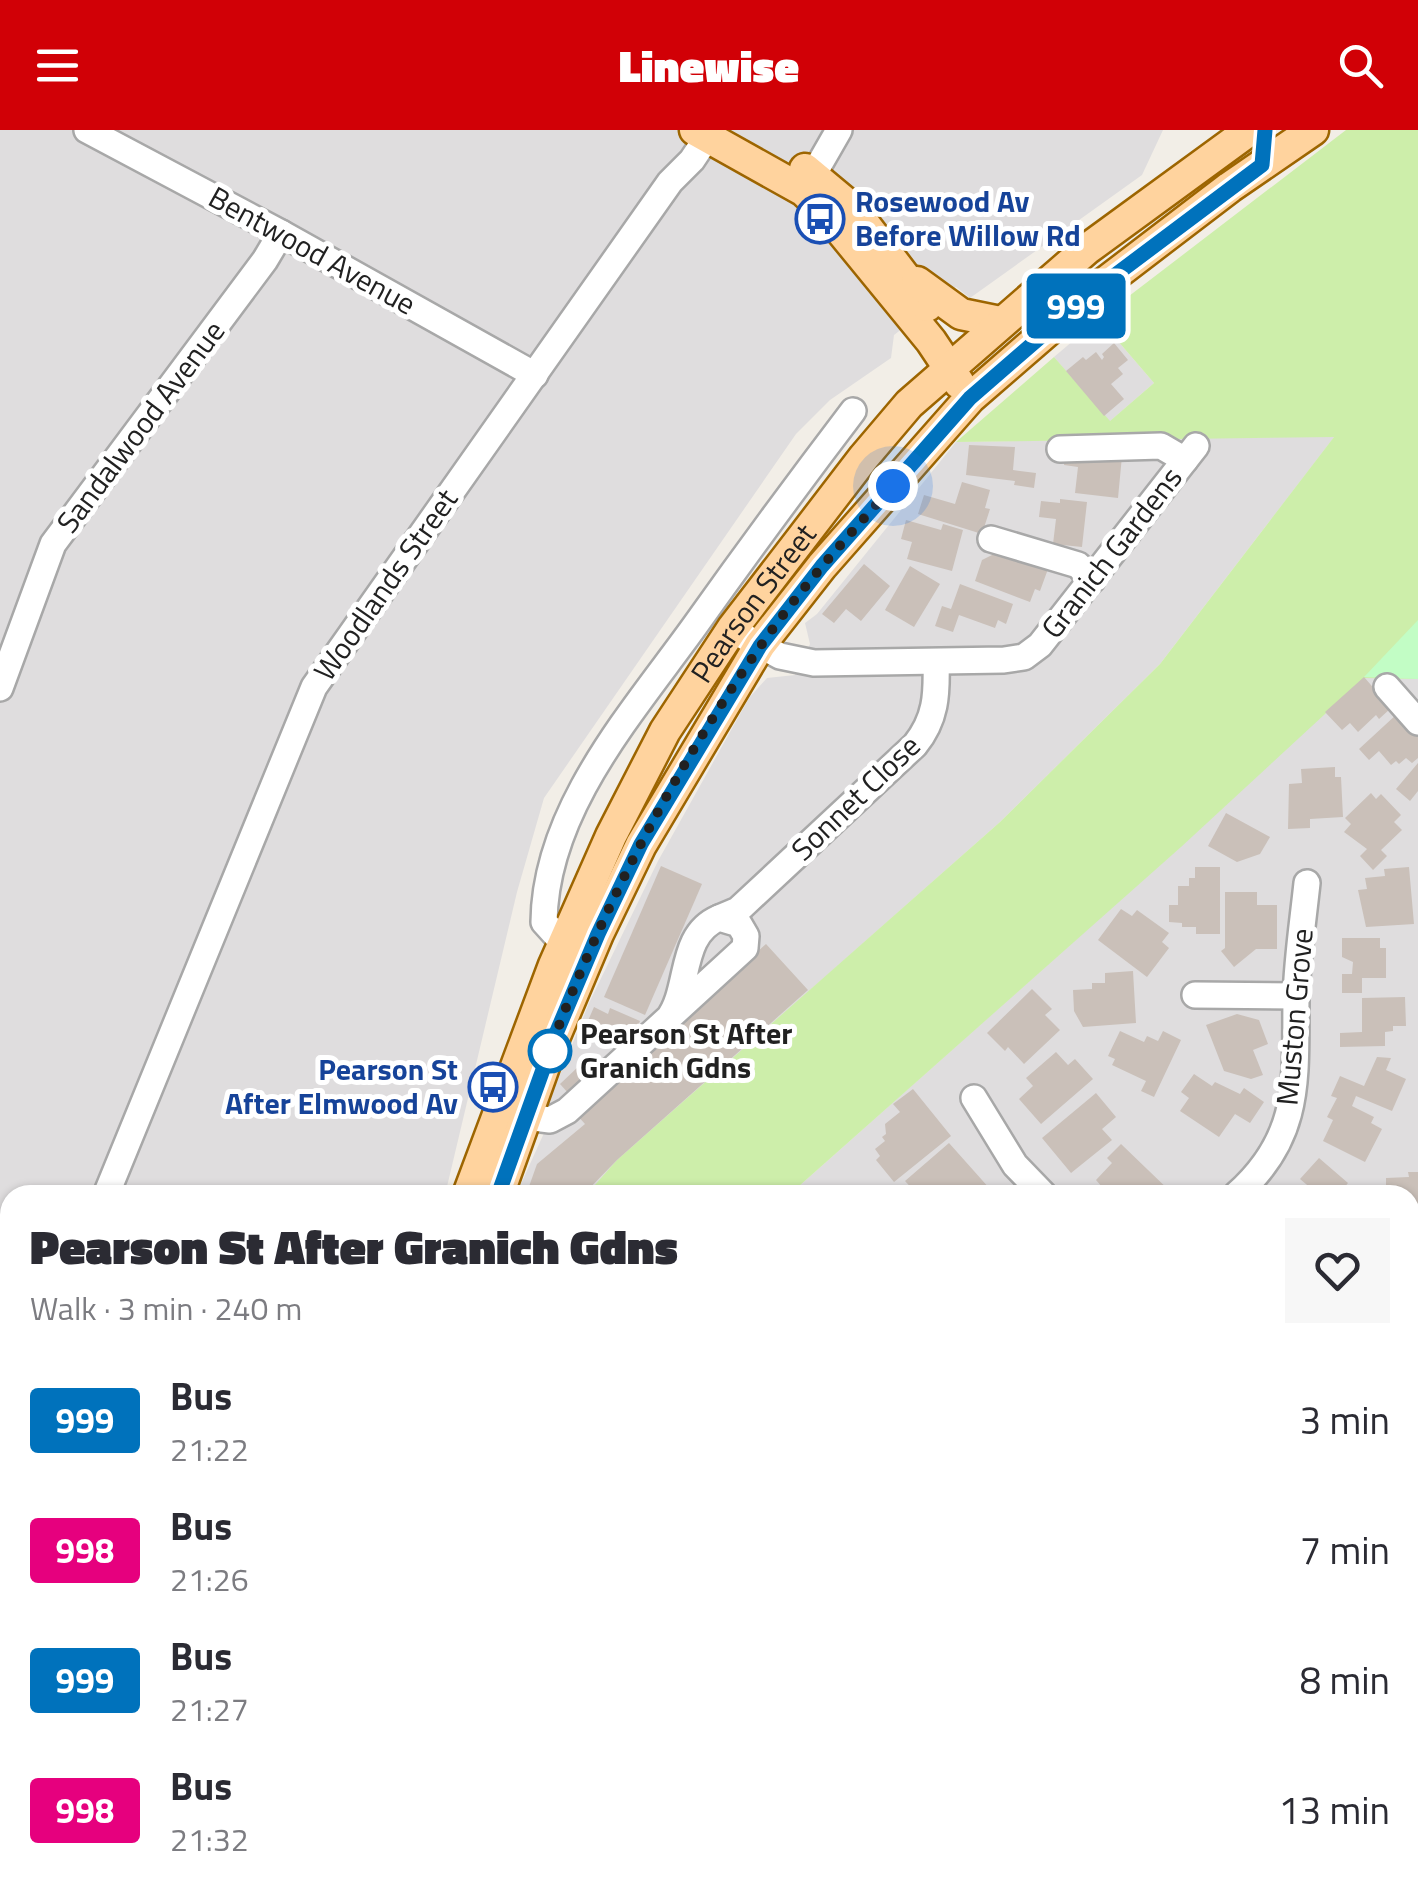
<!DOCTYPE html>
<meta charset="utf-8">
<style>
:root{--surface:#fff;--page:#f7f7f7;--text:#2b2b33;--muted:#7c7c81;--accent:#d10006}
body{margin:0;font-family:"Titillium Web",sans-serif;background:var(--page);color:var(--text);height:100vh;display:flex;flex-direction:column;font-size:38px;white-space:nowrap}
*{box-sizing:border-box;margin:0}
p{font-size:32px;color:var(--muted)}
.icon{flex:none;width:55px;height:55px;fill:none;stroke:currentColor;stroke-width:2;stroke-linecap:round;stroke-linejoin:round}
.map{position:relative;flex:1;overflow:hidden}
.details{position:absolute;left:0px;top:1055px;width:1420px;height:712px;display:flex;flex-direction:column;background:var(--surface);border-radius:30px 30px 0 0;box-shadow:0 2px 8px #0004}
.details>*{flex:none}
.badge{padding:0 20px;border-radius:8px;font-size:35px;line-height:65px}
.you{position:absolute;width:50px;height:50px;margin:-25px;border:8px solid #fff;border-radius:50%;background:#1a73e8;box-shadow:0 0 0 15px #1a73e833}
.map>.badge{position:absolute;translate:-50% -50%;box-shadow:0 0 0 5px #fff}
.round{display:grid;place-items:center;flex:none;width:105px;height:105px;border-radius:0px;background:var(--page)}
.headline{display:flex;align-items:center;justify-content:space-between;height:170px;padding:0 30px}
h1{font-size:48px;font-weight:800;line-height:75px}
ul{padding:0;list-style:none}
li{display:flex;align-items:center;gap:30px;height:130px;padding:0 30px}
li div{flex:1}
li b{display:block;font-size:38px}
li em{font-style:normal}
li .badge{min-width:110px;font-weight:700;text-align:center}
header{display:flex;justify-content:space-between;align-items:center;height:130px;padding:0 30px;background:var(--accent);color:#fff;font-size:45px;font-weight:800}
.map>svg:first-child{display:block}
</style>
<header><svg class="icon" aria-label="menu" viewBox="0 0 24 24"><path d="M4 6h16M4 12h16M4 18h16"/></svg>Linewise<svg class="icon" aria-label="search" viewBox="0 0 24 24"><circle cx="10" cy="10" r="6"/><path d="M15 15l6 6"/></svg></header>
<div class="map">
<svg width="1418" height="1766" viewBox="0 0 1418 1766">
<rect width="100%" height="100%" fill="#f2eee7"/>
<g fill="#dfddde">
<path d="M 0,0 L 1163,0 L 1142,45 L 970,168 L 956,157 L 894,205 L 891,228 L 830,270 L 796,304 L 544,668 L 517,762 L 445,1065 L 10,1065 L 10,1536 L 0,1534 Z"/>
<path d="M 1099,189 L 1154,253 L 1109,292 L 1054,227 Z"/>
<path d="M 1335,306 L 1160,534 L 1000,692 L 618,1030 L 586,1065 L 516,1065 L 544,1003 L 549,972 L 589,873 L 658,731 L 749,568 L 767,548 L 795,545 L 810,514 L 805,493 L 817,484 L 956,312 Z"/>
<path d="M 1364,547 L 1418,549 L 1418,1709 L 1415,1766 L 323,1766 L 326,1758 L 1410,1758 L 1410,1065 L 789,1065 L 1180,717 Z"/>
</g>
<g fill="#cdeeaa">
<path d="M 1346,0 L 1418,0 L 1418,549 L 1364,548 L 1181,717 L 789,1065 L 586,1065 L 617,1030 L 1000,692 L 1160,534 L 1334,307 L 956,312 L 1054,227 L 1110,291 L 1154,253 L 1099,189 Z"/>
<path d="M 1410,1552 L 1418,1552 L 1418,1626 L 1410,1634 Z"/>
<path d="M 1410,1674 L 1418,1695 L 1416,1734 L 1412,1735 Z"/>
<path d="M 267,1758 L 326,1758 L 323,1766 L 264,1766 Z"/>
</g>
<path fill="#c2fdc5" d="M 1418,490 L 1418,549 L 1364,547 Z"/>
<g fill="#cac0b9">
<path d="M 1114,213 L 1128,230 L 1118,238 L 1123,244 L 1111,254 L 1124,269 L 1104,286 L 1066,241 L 1083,227 L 1086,230 L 1096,222 L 1102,230 L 1104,227 L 1102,224 Z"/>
<path d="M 969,315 L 1015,317 L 1013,340 L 1036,343 L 1034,358 L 1014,355 L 1015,351 L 966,345 Z"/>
<path d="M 1065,325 L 1122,326 L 1118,368 L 1075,363 L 1078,337 L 1064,335 Z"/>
<path d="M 962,352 L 990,360 L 985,378 L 990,379 L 982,404 L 918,384 L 924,365 L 955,374 Z"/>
<path d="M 1060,369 L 1087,372 L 1082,417 L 1053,414 L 1056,389 L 1039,387 L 1041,371 L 1060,373 Z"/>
<path d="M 906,390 L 941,400 L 943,394 L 963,400 L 952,441 L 907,429 L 912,412 L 901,409 Z"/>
<path d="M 1000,421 L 1048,439 L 1040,461 L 1035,459 L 1030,472 L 975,451 L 982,430 Z"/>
<path d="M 864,434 L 890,456 L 861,491 L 846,479 L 834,493 L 822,484 Z"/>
<path d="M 910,436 L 940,454 L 914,497 L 885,480 Z"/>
<path d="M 960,454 L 1013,474 L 1006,494 L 998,490 L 995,498 L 959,485 L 953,502 L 935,496 L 942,476 L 951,479 Z"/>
<path d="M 1364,547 L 1391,578 L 1379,589 L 1376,585 L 1358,602 L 1350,593 L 1342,600 L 1325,582 Z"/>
<path d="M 1397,584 L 1418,606 L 1418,628 L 1412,633 L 1406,628 L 1399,634 L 1396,631 L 1391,635 L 1379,621 L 1369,630 L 1359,619 Z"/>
<path d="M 1418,633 L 1418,661 L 1410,671 L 1396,659 Z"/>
<path d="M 1335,637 L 1335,647 L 1341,647 L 1343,687 L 1310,689 L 1310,698 L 1288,699 L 1289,654 L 1302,653 L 1301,639 Z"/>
<path d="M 1371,663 L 1376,669 L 1381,664 L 1401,685 L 1394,692 L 1402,700 L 1381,720 L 1387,726 L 1373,740 L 1360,726 L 1367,719 L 1344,702 L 1351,694 L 1345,688 Z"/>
<path d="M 1226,683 L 1270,707 L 1260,724 L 1237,732 L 1208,716 Z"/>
<path d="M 661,736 L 702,754 L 645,885 L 604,867 Z"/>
<path d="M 1195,737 L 1220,737 L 1220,804 L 1196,804 L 1196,797 L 1182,797 L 1182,793 L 1169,792 L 1169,775 L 1178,775 L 1178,756 L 1189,756 L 1189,748 L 1195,748 Z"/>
<path d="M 1409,737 L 1414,794 L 1366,797 L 1358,760 L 1367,759 L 1365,748 L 1385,746 L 1384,739 Z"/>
<path d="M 1225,762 L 1257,762 L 1257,775 L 1277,775 L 1277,819 L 1256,819 L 1234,837 L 1221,821 L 1225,818 Z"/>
<path d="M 1121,779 L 1132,786 L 1137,780 L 1169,803 L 1162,812 L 1169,818 L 1147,847 L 1098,810 Z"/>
<path d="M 1342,808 L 1380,808 L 1380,818 L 1386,818 L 1386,848 L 1362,848 L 1362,863 L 1342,863 L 1342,844 L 1352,844 L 1353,832 L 1342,827 Z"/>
<path d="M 766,814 L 808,860 L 617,1030 L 583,1065 L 526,1065 L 537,1034 L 585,994 L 576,984 Z"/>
<path d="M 1133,841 L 1136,893 L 1083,897 L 1074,881 L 1073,860 L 1092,859 L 1092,853 L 1105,853 L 1105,843 Z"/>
<path d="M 1032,859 L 1052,879 L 1045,885 L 1060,900 L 1024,934 L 1008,917 L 1005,921 L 987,903 Z"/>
<path d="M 1405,867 L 1406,896 L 1393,896 L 1393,901 L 1385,902 L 1385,916 L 1340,917 L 1340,903 L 1362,902 L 1362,868 Z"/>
<path d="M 594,877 L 608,884 L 610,878 L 640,891 L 635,903 L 619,919 L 583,902 Z"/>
<path d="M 1237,884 L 1259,890 L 1268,914 L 1253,920 L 1263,945 L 1251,949 L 1224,941 L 1206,895 Z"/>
<path d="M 1120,901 L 1144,912 L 1147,906 L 1158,911 L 1163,901 L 1181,910 L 1154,967 L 1141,961 L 1146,951 L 1112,935 L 1115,929 L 1108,926 Z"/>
<path d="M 1056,922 L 1068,935 L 1075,929 L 1093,949 L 1041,994 L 1019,969 L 1033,956 L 1026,948 Z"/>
<path d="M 1377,927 L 1391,928 L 1386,940 L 1406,949 L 1392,981 L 1356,966 L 1352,976 L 1374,987 L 1371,993 L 1382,999 L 1365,1032 L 1323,1011 L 1333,990 L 1327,987 L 1337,968 L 1331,966 L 1340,946 L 1364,956 Z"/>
<path d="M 579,936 L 589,946 L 569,964 L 560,954 Z"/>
<path d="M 1194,944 L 1212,956 L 1215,952 L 1240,964 L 1244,958 L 1264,972 L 1250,993 L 1235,984 L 1219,1007 L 1180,981 L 1189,968 L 1181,962 Z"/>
<path d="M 913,959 L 951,1006 L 894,1052 L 876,1030 L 880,1026 L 875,1019 L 885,1011 L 882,1007 L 886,1004 L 885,994 L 900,982 L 893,974 Z"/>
<path d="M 1096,963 L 1116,987 L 1102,999 L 1112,1010 L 1071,1043 L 1042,1008 Z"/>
<path d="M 949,1013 L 990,1059 L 983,1065 L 959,1065 L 954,1059 L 947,1065 L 918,1065 L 905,1051 Z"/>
<path d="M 1121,1014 L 1174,1065 L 1109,1065 L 1096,1050 L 1112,1033 L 1107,1028 Z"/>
<path d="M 1319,1028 L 1348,1053 L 1343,1059 L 1350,1065 L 1319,1065 L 1300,1049 Z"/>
<path d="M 1408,1042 L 1418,1042 L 1418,1098 L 1410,1098 L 1410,1065 L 1382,1065 L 1381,1055 L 1386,1055 L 1386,1048 L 1409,1047 Z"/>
<path d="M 828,1056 L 880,1057 L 880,1065 L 817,1065 L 828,1060 Z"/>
<rect x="1410" y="1174" width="8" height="67"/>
<path d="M 1410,1288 L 1417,1288 L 1418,1347 L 1410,1347 Z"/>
<path d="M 373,1758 L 392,1758 L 391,1766 L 372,1766 Z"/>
<path d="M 501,1758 L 505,1758 L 521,1766 L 496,1766 Z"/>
<path d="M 602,1758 L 625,1758 L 638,1766 L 601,1766 L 598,1764 Z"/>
<path d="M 784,1758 L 814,1758 L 827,1766 L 778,1766 Z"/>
<path d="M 838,1758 L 866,1758 L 861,1766 L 852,1766 Z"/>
<path d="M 893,1758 L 948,1758 L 965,1766 L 888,1766 Z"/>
<path d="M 1052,1758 L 1066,1766 L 1045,1766 Z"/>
<path d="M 1062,1758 L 1100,1758 L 1114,1766 L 1079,1766 Z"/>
<path d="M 1133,1758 L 1167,1758 L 1165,1766 L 1131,1766 Z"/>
</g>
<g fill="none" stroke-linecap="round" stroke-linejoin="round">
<g stroke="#a8a8a8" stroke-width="30">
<g id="minor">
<path d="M 87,0 L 281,103 L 535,245"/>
<path d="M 804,61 L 839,0"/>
<path d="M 1060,319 L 1161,316 L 1185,330"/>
<path d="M 991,409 L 1078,435 L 1092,450"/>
<path d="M 745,507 L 780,526 L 814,533 L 1004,530 L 1024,527 L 1040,515 L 1196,316"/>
<path d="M 1387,557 L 1418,592"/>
<path d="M 0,558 L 53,414 L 265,130 L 281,103"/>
<path d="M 719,788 L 738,780 L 915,615 C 936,589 937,565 936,532"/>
<path d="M 563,813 L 544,792 C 545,680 632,583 694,497 C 746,424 799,352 853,281"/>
<path d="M 1195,865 L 1296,866"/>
<path d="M 974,968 L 1015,1035 L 1044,1065"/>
<path d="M 526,987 L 550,990 L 567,981 C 626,927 686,872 745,818 L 746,806 L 739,794 L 719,788 C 678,805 691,859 668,889"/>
<path d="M 106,1065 L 314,557 L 670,52 L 692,30 L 712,0"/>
<path d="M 1236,1065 C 1303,1006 1295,947 1296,868 C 1297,830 1303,791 1307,753"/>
<path d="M 1410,1145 L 1418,1145"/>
<path d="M 0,1278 L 10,1280"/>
<path d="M 0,1319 L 10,1301"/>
<path d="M 1410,1413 L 1418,1413"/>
<path d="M 1410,1655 L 1418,1655"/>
<path d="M 670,1758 L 684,1766"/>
<path d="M 725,1766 L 731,1758"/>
<path d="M 1006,1766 L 1009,1758"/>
</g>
</g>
<g stroke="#9d6500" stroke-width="35">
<g id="major">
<path d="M 695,0 L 804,61 L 823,79 L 931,211 L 959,253"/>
<path d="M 805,39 L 853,79 L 927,176"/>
<path d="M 917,152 L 961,184 L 1000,192"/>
<path id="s1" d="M 468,1065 L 554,835 L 611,706 L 665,601 L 732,499 L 864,327 L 909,274 L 1087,119 L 1250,0"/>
<path d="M 498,1065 L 555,906 L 598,804 L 641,715 L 760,515 L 822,436 L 970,268 L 1090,164 L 1230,57 L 1313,0"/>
<path d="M 205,1766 L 208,1758"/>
<path d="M 244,1766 L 247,1758"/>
</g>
</g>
<use href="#minor" stroke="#fff" stroke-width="25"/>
<use href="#major" stroke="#ffd39e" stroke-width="30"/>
</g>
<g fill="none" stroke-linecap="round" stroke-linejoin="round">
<g stroke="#fff" stroke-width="22">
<path id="line" d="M 498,1065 L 555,906 L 598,804 L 641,714 L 760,516 L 822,436 L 970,268 L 1090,164 L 1262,35 L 1265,0"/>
</g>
<use href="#line" stroke="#0072bc" stroke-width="15"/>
<path stroke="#212121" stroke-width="10" stroke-dasharray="0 18" d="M 550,921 L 545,933 C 598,786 672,642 762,514 C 801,458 847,407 893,356"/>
</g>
<defs>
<g id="bus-ring" transform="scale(2.5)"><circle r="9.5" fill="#fff" stroke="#1a4fb4" stroke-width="1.5"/><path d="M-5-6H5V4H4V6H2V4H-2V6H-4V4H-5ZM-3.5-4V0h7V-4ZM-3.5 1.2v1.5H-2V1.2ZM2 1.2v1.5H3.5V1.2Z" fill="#1a4fb4"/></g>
</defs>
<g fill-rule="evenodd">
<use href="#bus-ring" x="820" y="89"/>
<use href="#bus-ring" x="493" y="957"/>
</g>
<circle fill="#fff" stroke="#0072bc" stroke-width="5" cx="550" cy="921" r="20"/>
<g text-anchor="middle" stroke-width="10" stroke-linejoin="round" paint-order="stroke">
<g font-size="30" font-weight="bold" fill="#164399" stroke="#fff" text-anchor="start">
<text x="855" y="82">Rosewood Av<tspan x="855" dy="34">Before Willow Rd</tspan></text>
<text x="458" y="950" text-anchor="end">Pearson St<tspan x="458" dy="34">After Elmwood Av</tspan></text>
</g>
<g font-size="30" fill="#212121" stroke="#fff">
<text transform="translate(312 121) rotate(29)" y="10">Bentwood Avenue</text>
<text transform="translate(141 297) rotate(-53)" y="10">Sandalwood Avenue</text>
<text transform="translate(1112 423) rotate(-52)" y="10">Granich Gardens</text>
<text transform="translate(386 455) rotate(-55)" y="10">Woodlands Street</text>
<text dy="10" stroke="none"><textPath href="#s1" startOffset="660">Pearson Street</textPath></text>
<text transform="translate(856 668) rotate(-44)" y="10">Sonnet Close</text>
<text transform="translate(1295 887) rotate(-85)" y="10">Muston Grove</text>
</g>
<g font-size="30" font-weight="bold" fill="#212121" stroke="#fff" text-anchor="start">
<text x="580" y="914">Pearson St After<tspan x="580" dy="34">Granich Gdns</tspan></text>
</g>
</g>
</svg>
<div class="you" style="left:893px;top:356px"></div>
<b class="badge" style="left:1076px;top:176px;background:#0072bc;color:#fff">999</b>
<section class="details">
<div class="headline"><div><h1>Pearson St After Granich Gdns</h1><p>Walk · 3 min · 240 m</p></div><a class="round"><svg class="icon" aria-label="heart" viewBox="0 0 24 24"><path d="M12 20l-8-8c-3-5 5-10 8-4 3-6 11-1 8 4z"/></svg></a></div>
<ul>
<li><span class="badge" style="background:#0072bc;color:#fff">999</span><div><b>Bus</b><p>21:22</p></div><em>3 min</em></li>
<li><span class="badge" style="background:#e6007e;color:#fff">998</span><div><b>Bus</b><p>21:26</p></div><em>7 min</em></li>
<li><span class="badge" style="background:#0072bc;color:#fff">999</span><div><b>Bus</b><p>21:27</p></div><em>8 min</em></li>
<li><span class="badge" style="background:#e6007e;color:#fff">998</span><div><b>Bus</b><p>21:32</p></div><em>13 min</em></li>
</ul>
</section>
</div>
